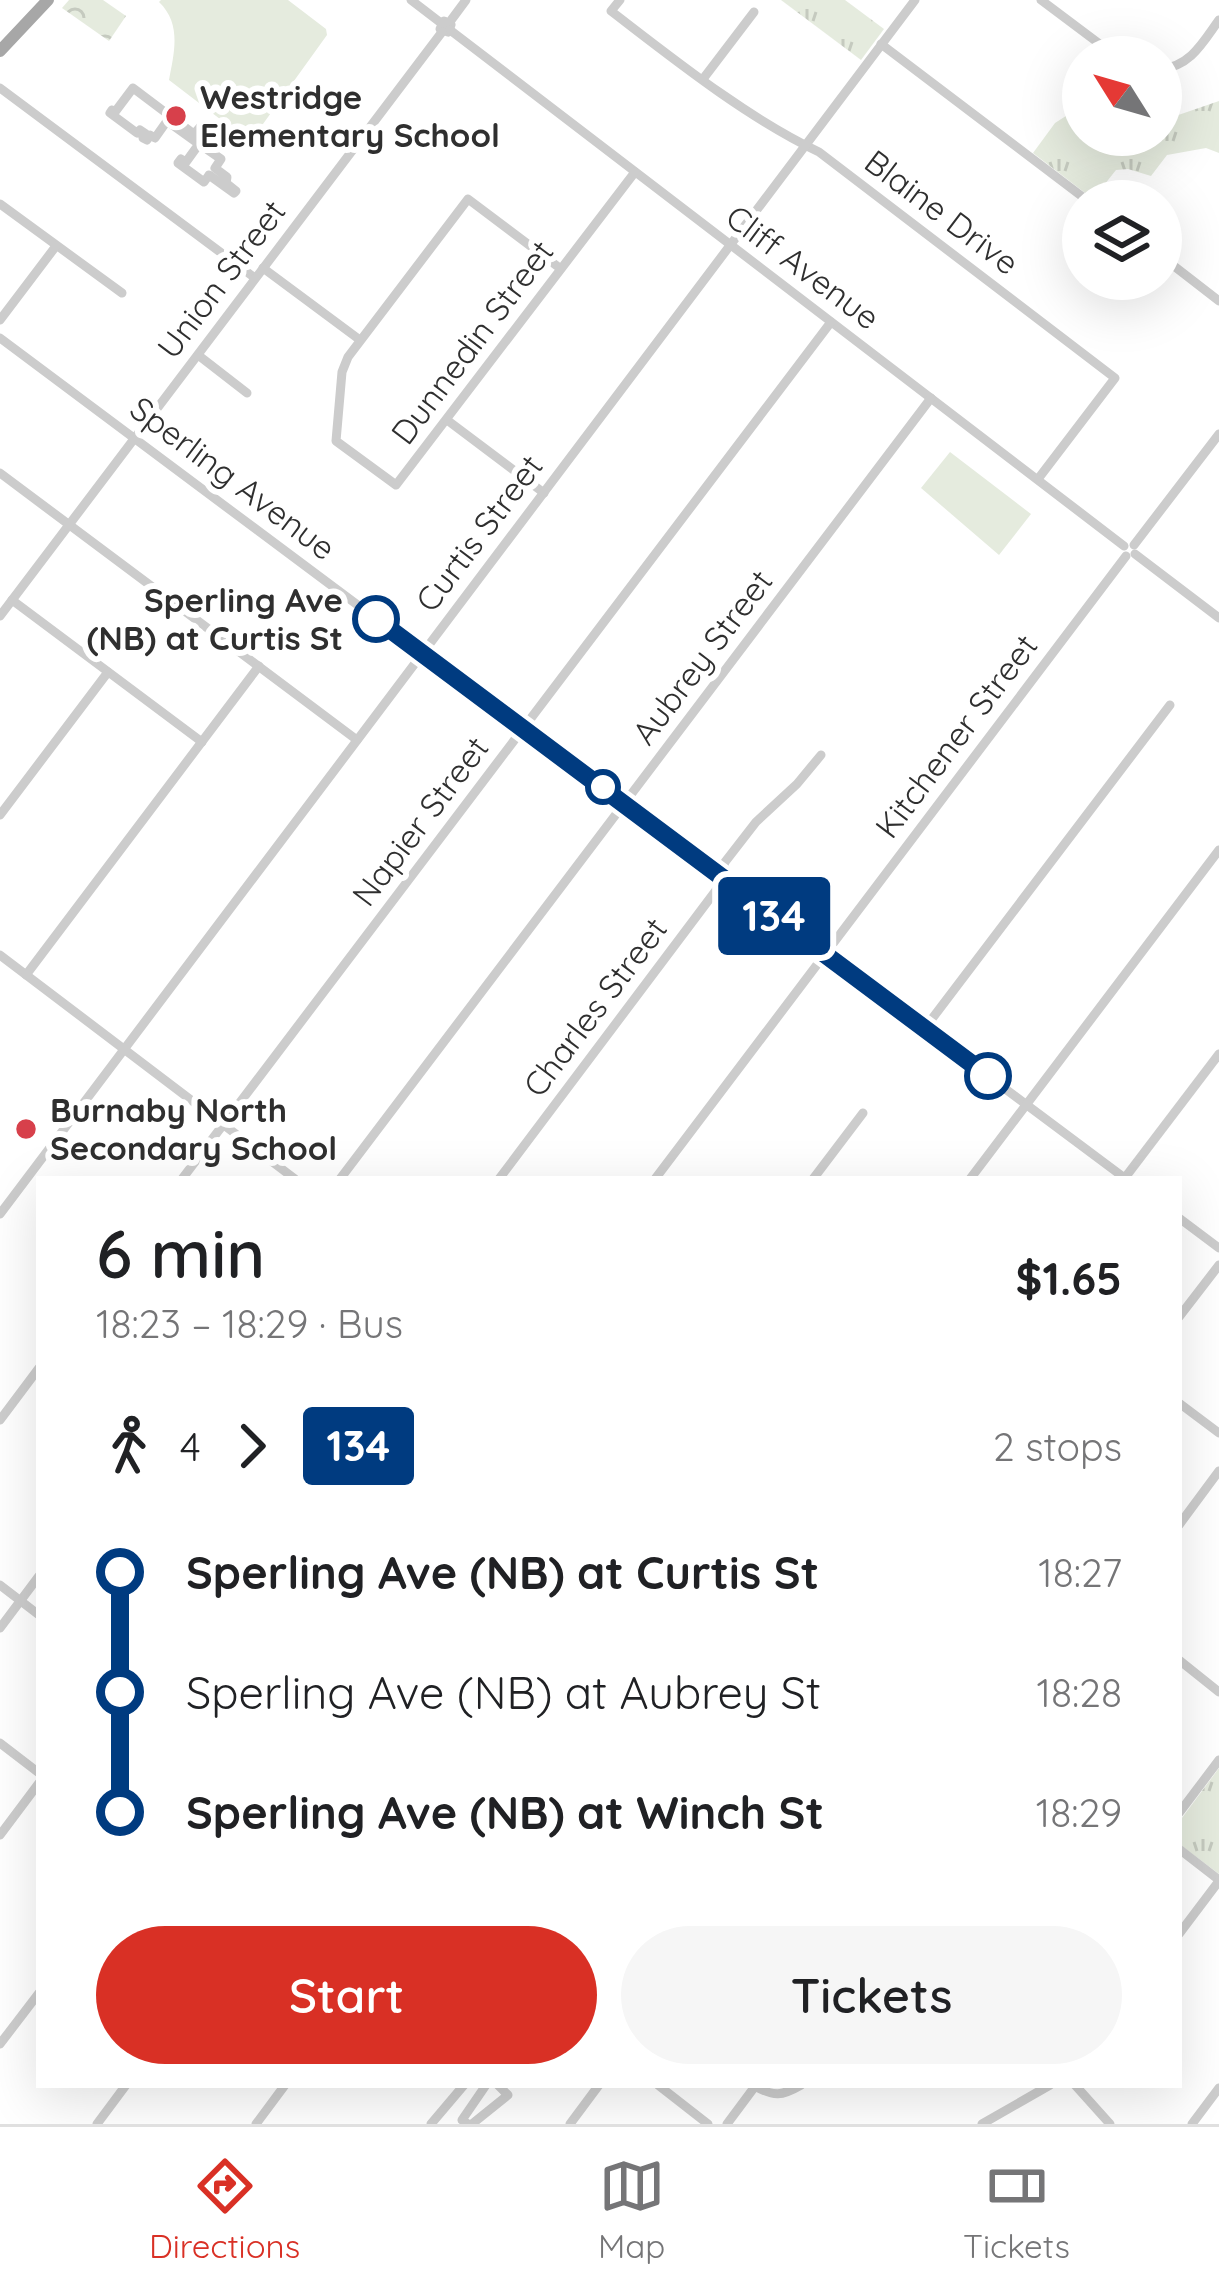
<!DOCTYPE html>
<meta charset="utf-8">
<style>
:root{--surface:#fff;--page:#f6f6f6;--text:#202124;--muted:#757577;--line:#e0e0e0;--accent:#d93025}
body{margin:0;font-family:Quicksand,sans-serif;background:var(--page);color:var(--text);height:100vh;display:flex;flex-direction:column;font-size:45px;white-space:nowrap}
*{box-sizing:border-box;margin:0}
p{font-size:39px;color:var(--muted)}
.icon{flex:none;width:66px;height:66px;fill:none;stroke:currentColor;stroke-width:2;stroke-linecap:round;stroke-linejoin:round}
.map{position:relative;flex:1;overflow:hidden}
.details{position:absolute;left:36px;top:1176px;width:1146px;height:912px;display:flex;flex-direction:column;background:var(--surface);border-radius:0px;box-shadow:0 12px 48px #0002}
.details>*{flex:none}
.badge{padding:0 24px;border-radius:9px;font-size:42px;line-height:78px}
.needle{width:78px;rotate:307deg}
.buttons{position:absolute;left:1062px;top:36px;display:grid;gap:24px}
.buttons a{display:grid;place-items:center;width:120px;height:120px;border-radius:50%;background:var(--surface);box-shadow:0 12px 48px #0002;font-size:60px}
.map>.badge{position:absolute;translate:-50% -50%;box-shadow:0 0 0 6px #fff}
.legs{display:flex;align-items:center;gap:18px;height:132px;padding:0 60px;font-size:39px}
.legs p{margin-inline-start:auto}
.head{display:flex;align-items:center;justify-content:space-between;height:204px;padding:0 60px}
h1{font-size:66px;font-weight:600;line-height:90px}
.button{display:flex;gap:24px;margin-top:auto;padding:24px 60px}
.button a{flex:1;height:138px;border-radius:72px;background:var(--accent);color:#fff;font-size:48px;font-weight:600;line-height:138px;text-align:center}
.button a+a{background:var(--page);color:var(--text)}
ul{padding:0 60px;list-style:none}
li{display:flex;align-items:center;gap:42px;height:120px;font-size:45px}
li i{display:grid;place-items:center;width:18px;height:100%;margin:0 15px;background:currentColor}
li i::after{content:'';width:30px;height:30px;margin:-15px;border:9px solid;border-radius:50%;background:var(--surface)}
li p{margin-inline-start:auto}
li:first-child i{background:linear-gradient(#0000 50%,currentColor 0)}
li:last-child i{background:linear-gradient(currentColor 50%,#0000 0)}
.menu{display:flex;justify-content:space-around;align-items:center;height:168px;border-top:3px solid var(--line);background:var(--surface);font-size:33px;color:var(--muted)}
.menu a{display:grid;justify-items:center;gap:6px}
.menu .on{color:var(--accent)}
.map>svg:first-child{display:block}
</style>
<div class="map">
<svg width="1219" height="2124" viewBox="0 0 1219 2124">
<defs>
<pattern id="forest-crowns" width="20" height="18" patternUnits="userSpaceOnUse" patternTransform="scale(3)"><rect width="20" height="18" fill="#e5ebde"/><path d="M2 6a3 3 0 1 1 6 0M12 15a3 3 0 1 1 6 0" fill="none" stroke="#c5cabf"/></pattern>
<pattern id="park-tufts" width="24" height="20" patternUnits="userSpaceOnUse" patternTransform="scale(3)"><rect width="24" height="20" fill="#e5ebde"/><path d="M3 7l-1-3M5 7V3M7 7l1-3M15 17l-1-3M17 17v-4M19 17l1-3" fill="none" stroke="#c5cabf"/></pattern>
</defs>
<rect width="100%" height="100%" fill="#fff"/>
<g fill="#e5ebde">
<path d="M 161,0 L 288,0 L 326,29 L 327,35 L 250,142 L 169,80 C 174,53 182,24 159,2 Z"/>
<path d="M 950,452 L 1031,514 L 999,555 L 921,488 Z"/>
</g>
<path fill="url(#forest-crowns)" d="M 69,0 L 103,0 L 126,16 L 109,41 L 62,8 Z"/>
<g fill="url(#park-tufts)">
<path d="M 781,0 L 845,0 L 884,29 L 861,60 Z"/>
<path d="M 1219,101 L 1219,153 L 1206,148 L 1167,155 L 1151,176 L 1128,169 L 1116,170 L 1093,199 L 1033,153 L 1055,123 L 1069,114 L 1083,119 L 1083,135 L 1161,135 L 1161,121 Z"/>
<path d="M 1219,1768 L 1219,1874 L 1179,1844 L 1179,1822 Z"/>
</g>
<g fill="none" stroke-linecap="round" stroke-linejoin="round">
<g stroke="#ccc" stroke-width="9">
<path d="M 411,0 L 441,23"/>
<path d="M 620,0 L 611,11 C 676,61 746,117 819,152 L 1115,378 L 1038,479"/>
<path d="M 1041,0 L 1117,57"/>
<path d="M 444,21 L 451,25 L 448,32 L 440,29 Z"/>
<path d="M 449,23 L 466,0"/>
<path d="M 450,30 L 1124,546"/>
<path d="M 881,44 L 1088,201"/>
<path d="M 1161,69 C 1191,66 1203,42 1219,20"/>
<path d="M 703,79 L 754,12"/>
<path d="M 0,88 L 255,278"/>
<path d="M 133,88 L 194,134 L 201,126 L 214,135 L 206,145 L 208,150 L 221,159 L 215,168 L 227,177 L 226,183 L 236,191 L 234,193 L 209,175 L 204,182 L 178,163 L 181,159 L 186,162 L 199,144 L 167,121 L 155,138 L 150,135 L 147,140 L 143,138 L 146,134 L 140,130 L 137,133 L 110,113 L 112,110 L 115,112 Z"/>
<path d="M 0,204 L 122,293"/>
<path d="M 1161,256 L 1219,301"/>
<path d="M 263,268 L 360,340"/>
<path d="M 561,269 L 468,199 L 348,357 L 342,372 L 336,441 L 396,485 L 635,172"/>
<path d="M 0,320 L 56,246"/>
<path d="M 0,338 L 1126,1179"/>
<path d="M 198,355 L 247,393"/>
<path d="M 447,420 L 544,493"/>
<path d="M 0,473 L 357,740"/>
<path d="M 1134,545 L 1219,434"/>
<path d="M 1135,554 L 1219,618"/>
<path d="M 12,600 L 202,742"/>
<path d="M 0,616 L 442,32"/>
<path d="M 0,815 L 108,672"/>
<path d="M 0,955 L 295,1179"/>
<path d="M 26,975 L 259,666"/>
<path d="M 925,1028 L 1170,705"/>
<path d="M 182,1179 L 831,322"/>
<path d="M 340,1179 L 931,398"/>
<path d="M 499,1179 L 717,889 L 725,862 L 756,822 L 797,784 L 821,755"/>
<path d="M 655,1179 L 1126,556"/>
<path d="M 813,1179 L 863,1113"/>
<path d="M 970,1179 L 1219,850"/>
<path d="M 1124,1179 L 1219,1054"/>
<path d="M 0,1214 L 915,0"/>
<path d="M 1179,1218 L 1219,1248"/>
<path d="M 1179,1317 L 1219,1265"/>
<path d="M 1179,1403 L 1219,1433"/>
<path d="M 0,1420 L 39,1368"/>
<path d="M 1179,1525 L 1219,1471"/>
<path d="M 0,1585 L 39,1615"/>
<path d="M 0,1628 L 39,1576"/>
<path d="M 1179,1660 L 1219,1692"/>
<path d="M 0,1743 L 39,1773"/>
<path d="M 1179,1813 L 1219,1760"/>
<path d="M 0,1835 L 39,1783"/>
<path d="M 1179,1849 L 1219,1880"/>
<path d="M 1179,1934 L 1219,1881"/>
<path d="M 0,2044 L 39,1993"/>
<path d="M 658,2085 L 708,2124"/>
<path d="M 1075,2085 L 1110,2124"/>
<path d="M 755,2086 C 774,2097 782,2096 801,2085"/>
<path d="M 97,2124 L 126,2085"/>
<path d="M 256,2124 L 285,2085"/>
<path d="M 431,2124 L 464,2085"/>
<path d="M 468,2124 L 462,2120 L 486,2085"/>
<path d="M 472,2124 L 508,2095 L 498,2085"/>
<path d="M 570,2124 L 599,2085"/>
<path d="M 727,2124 L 756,2085"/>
<path d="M 982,2124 L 1050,2085"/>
<path d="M 1192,2124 L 1219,2088"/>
</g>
<path stroke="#a7a7a7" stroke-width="12" d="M 0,51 L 48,0"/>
</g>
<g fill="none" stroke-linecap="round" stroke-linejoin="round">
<g stroke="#fff" stroke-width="27">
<path id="line-1" d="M 376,619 L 988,1076"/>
</g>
<use href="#line-1" stroke="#003b80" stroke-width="18"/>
</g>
<g fill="#d7404b" stroke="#fff" stroke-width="4.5">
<circle cx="176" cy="116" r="12"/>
<circle cx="26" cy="1129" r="12"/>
</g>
<g fill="#fff" stroke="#003b80" stroke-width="6">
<circle cx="376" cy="619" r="21"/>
<circle cx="603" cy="787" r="15"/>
<circle cx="988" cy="1076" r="21"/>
</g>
<g text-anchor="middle" stroke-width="12" stroke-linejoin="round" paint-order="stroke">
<g font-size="33" font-weight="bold" fill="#2f2f2f" stroke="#fff" text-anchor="start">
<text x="200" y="109">Westridge<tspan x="200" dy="38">Elementary School</tspan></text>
<text x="50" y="1122">Burnaby North<tspan x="50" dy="38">Secondary School</tspan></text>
</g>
<g font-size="33" fill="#2f2f2f" stroke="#fff">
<text transform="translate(942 212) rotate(37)" y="12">Blaine Drive</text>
<text transform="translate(803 267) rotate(37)" y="12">Cliff Avenue</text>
<text transform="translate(221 279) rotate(-53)" y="12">Union Street</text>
<text transform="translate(472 342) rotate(-53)" y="12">Dunnedin Street</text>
<text transform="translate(233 478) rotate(37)" y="12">Sperling Avenue</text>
<text transform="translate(479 533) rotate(-53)" y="12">Curtis Street</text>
<text transform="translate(702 657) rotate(-53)" y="12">Aubrey Street</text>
<text transform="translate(956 736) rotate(-53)" y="12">Kitchener Street</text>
<text transform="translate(420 821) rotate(-53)" y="12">Napier Street</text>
<text transform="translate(595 1007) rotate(-53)" y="12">Charles Street</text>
</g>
<g font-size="33" font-weight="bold" fill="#2f2f2f" stroke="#fff" text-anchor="end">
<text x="343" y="612">Sperling Ave<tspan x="343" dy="38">(NB) at Curtis St</tspan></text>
</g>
</g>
</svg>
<div class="buttons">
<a><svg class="needle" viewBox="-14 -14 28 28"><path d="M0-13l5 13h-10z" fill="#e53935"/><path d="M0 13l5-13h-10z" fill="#757577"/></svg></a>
<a><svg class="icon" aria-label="layers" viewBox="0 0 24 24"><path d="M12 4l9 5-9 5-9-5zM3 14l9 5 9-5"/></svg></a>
</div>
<b class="badge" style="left:774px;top:916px;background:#003b80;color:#fff">134</b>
<section class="details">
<div class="head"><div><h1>6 min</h1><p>18:23 – 18:29 · Bus</p></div><b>$1.65</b></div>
<div class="legs"><svg class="icon" aria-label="walk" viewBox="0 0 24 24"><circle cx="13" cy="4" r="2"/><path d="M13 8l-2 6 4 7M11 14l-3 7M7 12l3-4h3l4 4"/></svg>4<svg class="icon" aria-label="forward" viewBox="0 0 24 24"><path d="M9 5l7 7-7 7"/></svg><b class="badge" style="background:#003b80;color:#fff">134</b><p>2 stops</p></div>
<ul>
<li><i style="color:#003b80"></i><b>Sperling Ave (NB) at Curtis St</b><p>18:27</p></li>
<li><i style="color:#003b80"></i><span>Sperling Ave (NB) at Aubrey St</span><p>18:28</p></li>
<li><i style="color:#003b80"></i><b>Sperling Ave (NB) at Winch St</b><p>18:29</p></li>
</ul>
<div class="button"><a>Start</a><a>Tickets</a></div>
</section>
</div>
<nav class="menu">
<a class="on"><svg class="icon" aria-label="directions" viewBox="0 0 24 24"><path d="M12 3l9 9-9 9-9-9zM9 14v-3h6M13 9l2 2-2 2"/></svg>Directions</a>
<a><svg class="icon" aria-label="map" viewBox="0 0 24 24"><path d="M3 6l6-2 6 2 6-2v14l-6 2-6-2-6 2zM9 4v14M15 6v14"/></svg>Map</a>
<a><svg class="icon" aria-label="tickets" viewBox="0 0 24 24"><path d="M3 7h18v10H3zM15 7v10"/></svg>Tickets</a>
</nav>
